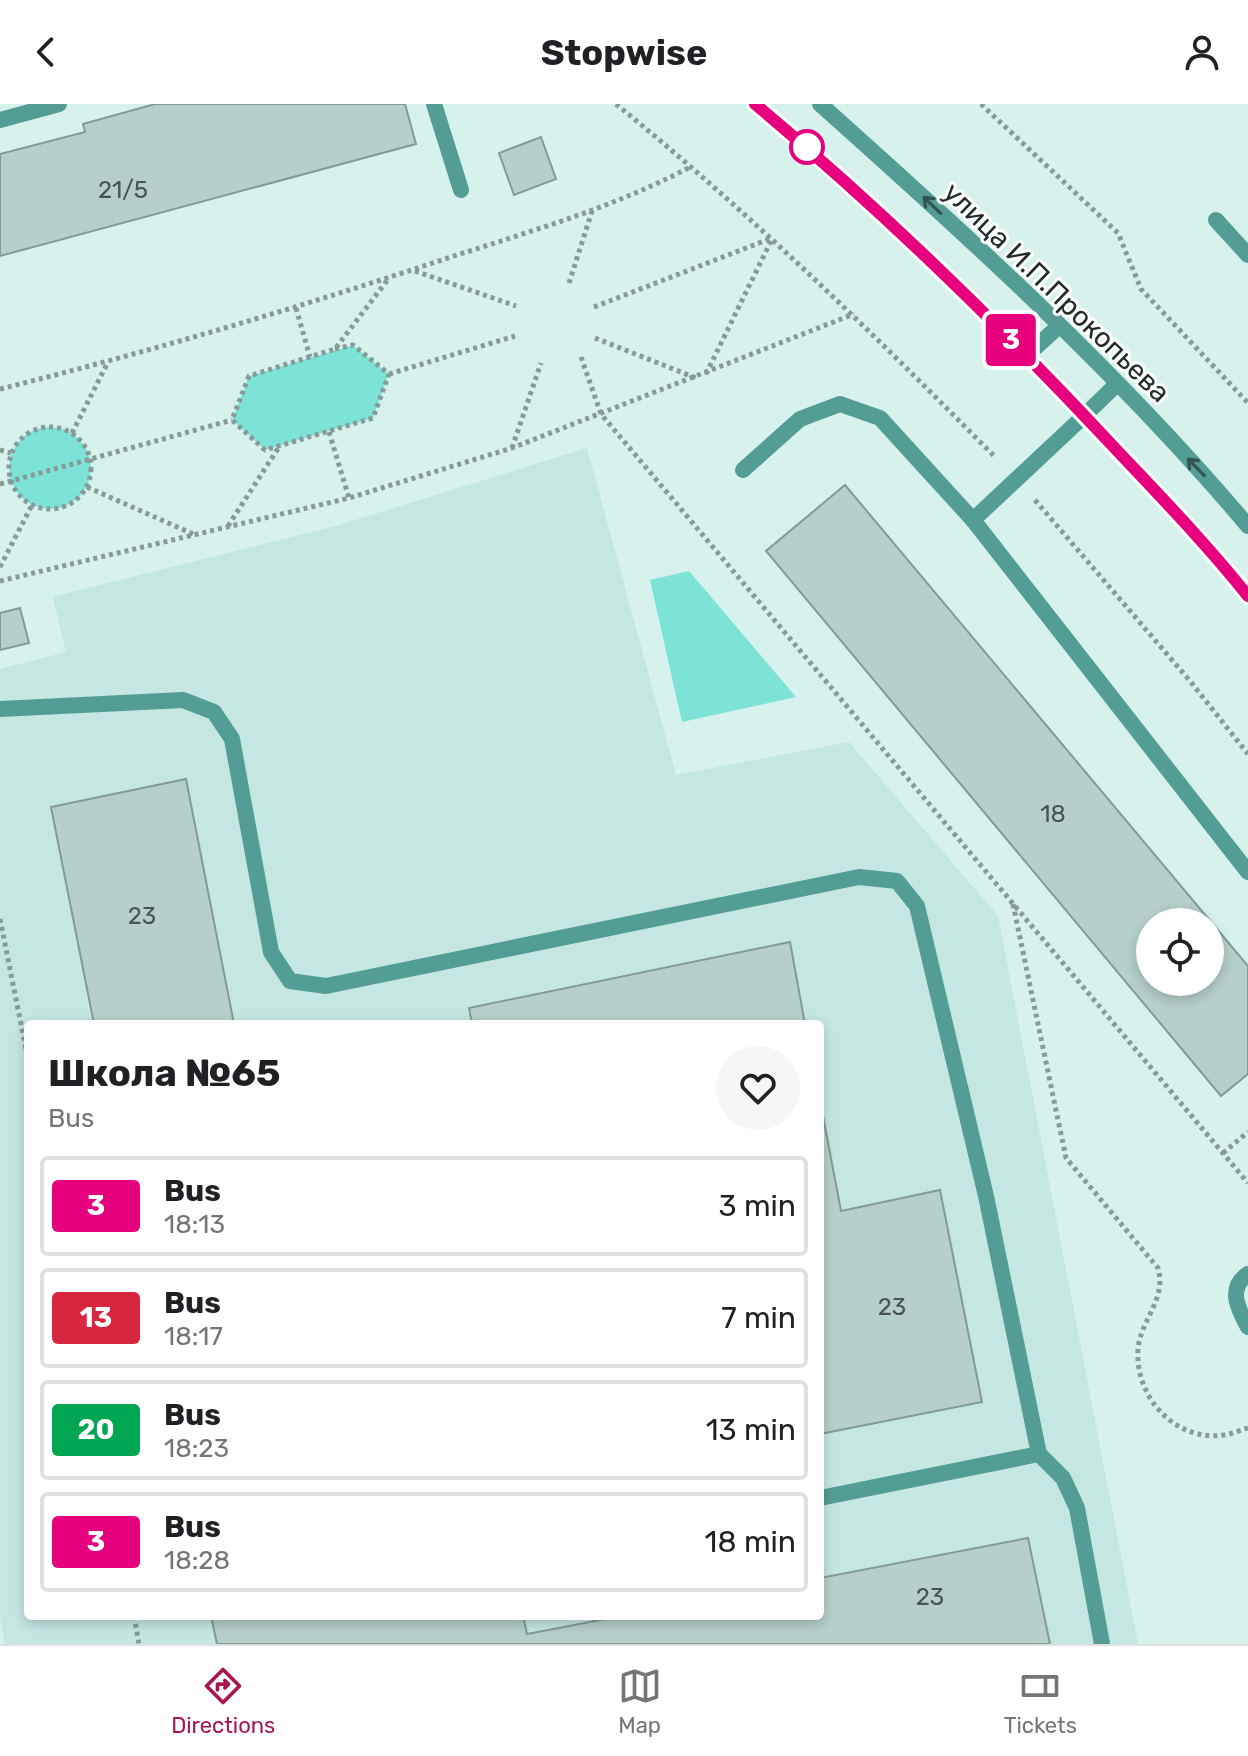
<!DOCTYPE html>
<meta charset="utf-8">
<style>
:root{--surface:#fff;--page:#f6f6f6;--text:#202124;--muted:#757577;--line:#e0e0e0;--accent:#a8154e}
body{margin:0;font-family:Rubik,sans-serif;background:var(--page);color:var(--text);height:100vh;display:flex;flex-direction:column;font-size:30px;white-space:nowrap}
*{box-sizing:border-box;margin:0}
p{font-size:26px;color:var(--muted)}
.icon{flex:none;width:44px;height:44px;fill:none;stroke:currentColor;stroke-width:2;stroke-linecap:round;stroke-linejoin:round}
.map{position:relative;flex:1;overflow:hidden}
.sheet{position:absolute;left:24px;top:916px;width:800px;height:600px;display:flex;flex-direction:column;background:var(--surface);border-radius:8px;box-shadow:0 4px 12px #0003}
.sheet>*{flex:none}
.badge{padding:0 16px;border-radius:6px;font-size:28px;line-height:52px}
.buttons{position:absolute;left:1136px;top:804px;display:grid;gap:16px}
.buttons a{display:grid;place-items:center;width:88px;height:88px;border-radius:50%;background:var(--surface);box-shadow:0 4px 12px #0003;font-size:40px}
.map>.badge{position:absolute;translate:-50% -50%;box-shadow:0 0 0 4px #fff}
.round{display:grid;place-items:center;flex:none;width:84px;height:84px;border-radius:42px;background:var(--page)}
.summary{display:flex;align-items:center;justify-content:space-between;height:136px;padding:0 24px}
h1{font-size:38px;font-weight:700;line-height:60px}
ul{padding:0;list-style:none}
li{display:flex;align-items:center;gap:24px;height:100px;margin:0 16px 12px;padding:0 8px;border:4px solid var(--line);border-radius:8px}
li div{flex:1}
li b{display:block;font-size:30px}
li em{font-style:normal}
li .badge{min-width:88px;font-weight:700;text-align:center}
header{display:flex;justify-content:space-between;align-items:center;height:104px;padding:0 24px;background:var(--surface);font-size:36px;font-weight:700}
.dock{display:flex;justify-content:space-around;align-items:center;height:112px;border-top:2px solid var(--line);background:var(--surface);font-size:22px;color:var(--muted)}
.dock a{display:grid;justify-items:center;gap:4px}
.dock .active{color:var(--accent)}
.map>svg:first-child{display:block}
</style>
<header><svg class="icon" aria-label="back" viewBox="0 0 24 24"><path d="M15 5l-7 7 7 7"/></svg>Stopwise<svg class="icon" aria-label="person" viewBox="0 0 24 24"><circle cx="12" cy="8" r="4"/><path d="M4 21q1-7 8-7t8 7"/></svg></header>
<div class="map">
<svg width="1248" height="1540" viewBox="0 0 1248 1540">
<rect width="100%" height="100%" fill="#d7f1ed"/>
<path fill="#c4e7e2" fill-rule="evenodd" d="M 587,344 L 676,671 L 849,638 L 998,812 L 1138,1540 L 5,1540 L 0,1513 L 0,565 L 66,548 L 53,493 L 336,422 ZM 28,920 L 820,920 L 820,1512 L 28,1512 Z"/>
<g fill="#7de3d7">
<path d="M 353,241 L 389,270 L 373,314 L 265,346 L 232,316 L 249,272 Z"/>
<circle cx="50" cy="364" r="41"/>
<path d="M 689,467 L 796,593 L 682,618 L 650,476 Z"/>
</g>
<g fill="#b6cfcb" stroke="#839b98" stroke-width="2" fill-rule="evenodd">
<path d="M 155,0 L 405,0 L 416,40 L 0,152 L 0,50 L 85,28 L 83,20 Z"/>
<path d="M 541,33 L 556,75 L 514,91 L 499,49 Z"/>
<path d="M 845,381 L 1248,862 L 1248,970 L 1221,992 L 766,447 ZM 1150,818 L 1210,818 L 1210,878 L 1150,878 Z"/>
<path d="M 20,504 L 29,539 L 0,546 L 0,509 Z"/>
<path d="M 186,675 L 234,920 L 94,920 L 51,703 Z"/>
<path d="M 790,838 L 805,920 L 472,920 L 469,904 Z"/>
<path d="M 820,996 L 841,1107 L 940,1086 L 982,1298 L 820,1330 Z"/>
<path d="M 1028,1434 L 1050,1540 L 217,1540 L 211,1512 L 523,1512 L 527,1530 L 621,1512 L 820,1512 L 820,1474 Z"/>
</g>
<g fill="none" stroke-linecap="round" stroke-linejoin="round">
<g stroke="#889a97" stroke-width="5" stroke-dasharray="4 4" stroke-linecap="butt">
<path d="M 616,0 C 751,110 874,230 996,354"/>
<path d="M 981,0 L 1118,129 L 1141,185 L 1248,299"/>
<path d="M 415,167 L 516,202"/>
<path d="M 569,179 L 592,107"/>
<path d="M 594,203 L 772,134"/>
<path d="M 296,204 L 310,253"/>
<path d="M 595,234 L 696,274"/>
<path d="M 335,245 L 353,241 L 389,270 L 373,314 L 265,346 L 232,316 L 249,272 L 335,245 L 389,174"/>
<path d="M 581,253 L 601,310 L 1248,1079"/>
<path d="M 389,270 L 515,232"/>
<path d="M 706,270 L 772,135"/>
<path d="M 0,285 C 153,247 304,202 454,152 C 535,126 617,102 692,62"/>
<circle cx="50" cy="364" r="41"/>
<path d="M 329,328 L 349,394"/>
<path d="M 72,329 L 108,258"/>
<path d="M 512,344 L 541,259"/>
<path d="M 0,346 L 11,349"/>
<path d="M 0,380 L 232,316"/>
<path d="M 87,383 L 193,430"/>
<path d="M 1035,396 L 1190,577 L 1248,650"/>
<path d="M 228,422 L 279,343"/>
<path d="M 0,463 L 32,401"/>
<path d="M 0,477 L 349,394 L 512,344 L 854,210"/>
<path d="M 1013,800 L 1066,1054 L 1158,1164 C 1167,1196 1140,1216 1138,1246 C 1135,1293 1175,1338 1224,1331 C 1232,1330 1240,1326 1248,1324"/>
<path d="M 0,815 L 28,955"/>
<path d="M 1223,1049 L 1248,1028"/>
<path d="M 134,1512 L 139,1540"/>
</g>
<g stroke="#549d94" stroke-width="16">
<path d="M 434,0 L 461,86"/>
<path d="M 0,16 L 59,0"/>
<path d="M 1216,116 L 1248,151"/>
<path d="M 743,366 L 800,315 L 840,300 L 880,314 L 973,416 L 1248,768"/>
<path d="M 973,416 L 1085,311"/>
<path d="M 0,605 L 183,596 L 214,608 L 232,635 L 271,848 L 290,877 L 326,882 L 859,773 L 897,777 L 917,802 L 986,1092 L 1039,1350 L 1063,1374 L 1077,1404 L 1102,1540"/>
<path d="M 1248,1170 C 1227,1184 1238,1205 1248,1223"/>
<path d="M 820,1394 L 1039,1350"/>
</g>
<g stroke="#549d94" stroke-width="16">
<path d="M 755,0 C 883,105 1001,222 1114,343 C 1160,392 1207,439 1248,492"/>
<path d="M 820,0 C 969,133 1119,269 1248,422"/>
<path d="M 1026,252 L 1059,222"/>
<path d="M 1085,311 L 1117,280"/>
</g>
</g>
<defs><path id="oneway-shaft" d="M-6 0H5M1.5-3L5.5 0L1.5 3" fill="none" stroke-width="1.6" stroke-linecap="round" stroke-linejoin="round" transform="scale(2)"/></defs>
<g stroke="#345450">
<use href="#oneway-shaft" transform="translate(932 101) rotate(-136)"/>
<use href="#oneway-shaft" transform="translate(1196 363) rotate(-134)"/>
</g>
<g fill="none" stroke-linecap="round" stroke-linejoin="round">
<g stroke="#fff" stroke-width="18">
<path id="line" d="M 755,0 C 881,105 998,219 1110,339 C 1157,389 1205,438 1248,492"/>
</g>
<use href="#line" stroke="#e6007e" stroke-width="12"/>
</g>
<circle fill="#fff" stroke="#e6007e" stroke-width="4" cx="807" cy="43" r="16"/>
<g text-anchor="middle" stroke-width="6" stroke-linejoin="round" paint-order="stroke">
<g font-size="24" fill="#485553">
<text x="123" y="94">21/5</text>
<text x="1053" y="718">18</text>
<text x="142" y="820">23</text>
<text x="892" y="1211">23</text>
<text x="930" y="1501">23</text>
</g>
<g font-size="28" fill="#232c2b" stroke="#fff">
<text transform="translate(1057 188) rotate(44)" y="10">улица И.П.Прокопьева</text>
</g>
</g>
</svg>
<div class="buttons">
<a><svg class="icon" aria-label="locate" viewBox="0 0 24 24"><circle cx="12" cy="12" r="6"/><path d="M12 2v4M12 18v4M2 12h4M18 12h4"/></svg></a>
</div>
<b class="badge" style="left:1011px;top:236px;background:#e6007e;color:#fff">3</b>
<section class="sheet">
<div class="summary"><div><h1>Школа №65</h1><p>Bus</p></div><a class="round"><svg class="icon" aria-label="heart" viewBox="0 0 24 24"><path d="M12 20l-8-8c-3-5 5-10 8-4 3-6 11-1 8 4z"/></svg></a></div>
<ul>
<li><span class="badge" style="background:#e6007e;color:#fff">3</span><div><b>Bus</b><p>18:13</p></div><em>3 min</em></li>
<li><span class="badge" style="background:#d7263d;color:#fff">13</span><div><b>Bus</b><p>18:17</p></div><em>7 min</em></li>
<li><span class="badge" style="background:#00a651;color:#fff">20</span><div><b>Bus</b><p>18:23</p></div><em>13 min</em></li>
<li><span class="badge" style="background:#e6007e;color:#fff">3</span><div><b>Bus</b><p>18:28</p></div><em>18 min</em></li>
</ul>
</section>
</div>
<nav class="dock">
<a class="active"><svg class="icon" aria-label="directions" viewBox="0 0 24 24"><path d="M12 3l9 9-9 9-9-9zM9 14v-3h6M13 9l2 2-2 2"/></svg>Directions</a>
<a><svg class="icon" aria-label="map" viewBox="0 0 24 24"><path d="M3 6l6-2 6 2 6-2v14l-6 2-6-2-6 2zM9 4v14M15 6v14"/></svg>Map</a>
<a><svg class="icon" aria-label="tickets" viewBox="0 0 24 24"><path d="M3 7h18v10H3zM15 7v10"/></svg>Tickets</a>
</nav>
